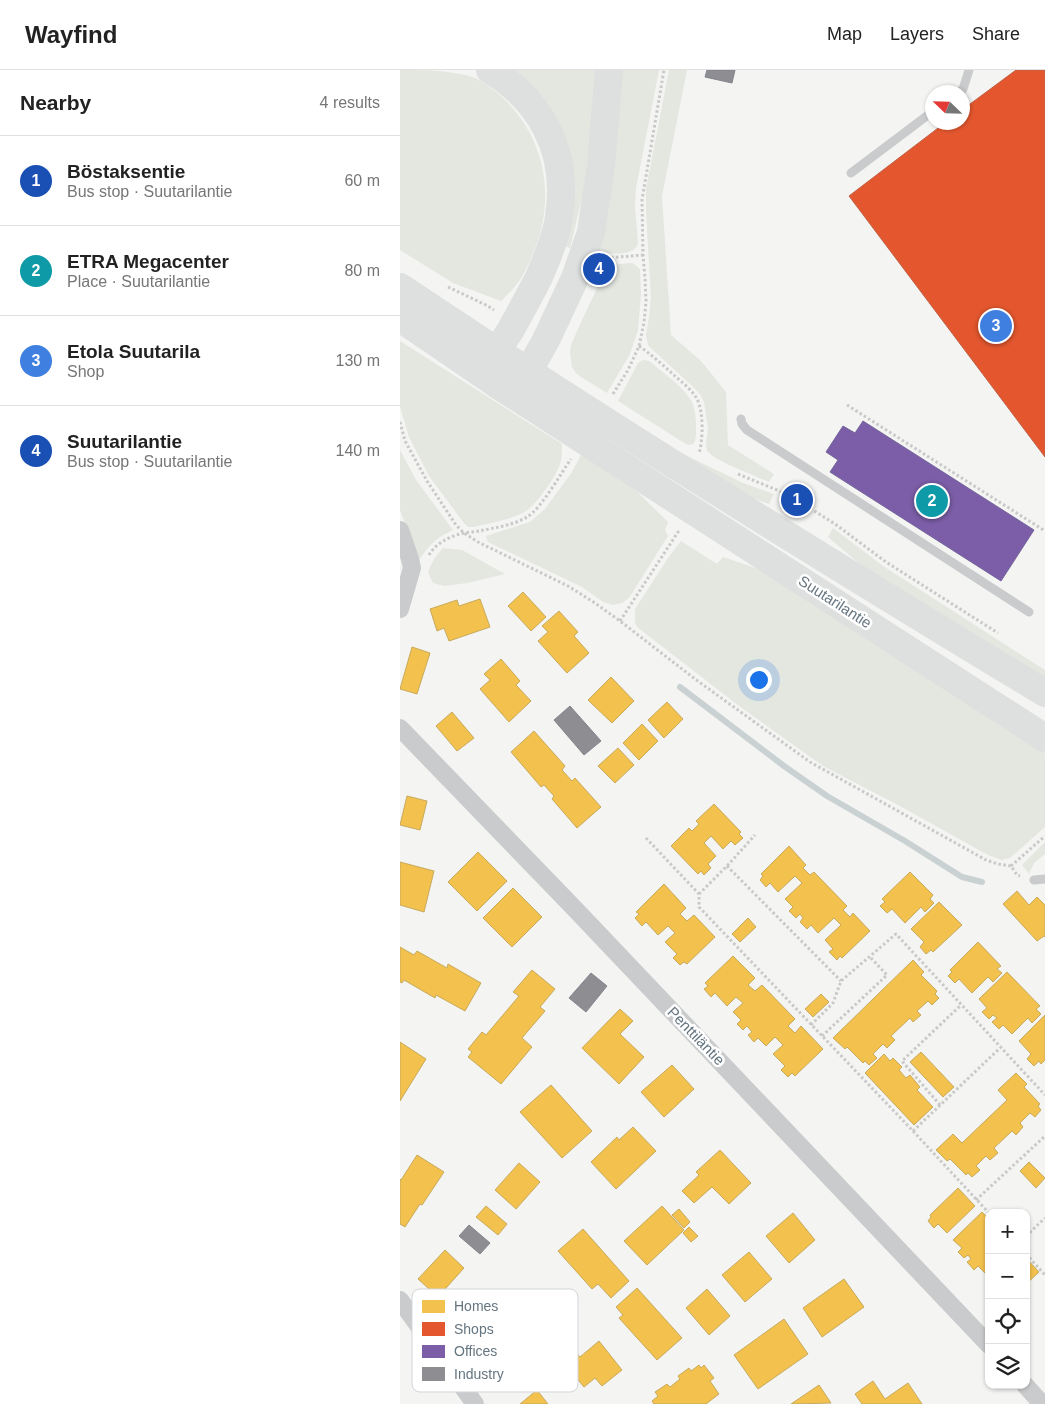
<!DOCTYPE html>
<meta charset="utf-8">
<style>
:root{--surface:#fff;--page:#f6f6f6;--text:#222;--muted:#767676;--line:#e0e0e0;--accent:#575b5e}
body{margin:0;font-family:Helvetica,sans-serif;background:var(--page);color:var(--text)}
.controls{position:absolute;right:15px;bottom:15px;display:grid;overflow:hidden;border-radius:10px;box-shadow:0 1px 4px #0004}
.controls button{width:45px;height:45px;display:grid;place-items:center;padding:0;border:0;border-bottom:1px solid var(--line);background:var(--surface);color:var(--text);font:25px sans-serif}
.compass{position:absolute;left:525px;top:15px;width:45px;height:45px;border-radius:50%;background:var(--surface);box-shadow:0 1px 4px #0004;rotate:293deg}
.you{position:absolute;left:358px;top:609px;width:18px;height:18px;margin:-12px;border:4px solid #fff;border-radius:50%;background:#1a73e8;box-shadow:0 0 0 8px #1a73e833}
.badge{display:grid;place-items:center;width:32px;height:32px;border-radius:50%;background:var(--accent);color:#fff;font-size:16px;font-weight:700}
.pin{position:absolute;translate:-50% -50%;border:2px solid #fff;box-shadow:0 1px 5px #0006}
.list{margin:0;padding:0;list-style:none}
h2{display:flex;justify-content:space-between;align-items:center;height:65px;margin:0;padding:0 20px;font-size:21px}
h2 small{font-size:16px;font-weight:400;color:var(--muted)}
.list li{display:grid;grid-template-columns:32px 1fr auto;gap:15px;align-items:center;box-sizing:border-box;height:90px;padding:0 20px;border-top:1px solid var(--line)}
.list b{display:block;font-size:19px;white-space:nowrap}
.list p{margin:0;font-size:16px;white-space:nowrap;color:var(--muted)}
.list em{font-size:16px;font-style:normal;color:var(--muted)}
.icon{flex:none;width:28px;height:28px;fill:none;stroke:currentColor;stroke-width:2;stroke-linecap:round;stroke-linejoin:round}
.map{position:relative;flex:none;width:645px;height:1334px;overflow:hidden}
header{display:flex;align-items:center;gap:30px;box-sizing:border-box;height:70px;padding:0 25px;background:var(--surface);border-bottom:1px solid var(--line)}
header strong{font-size:24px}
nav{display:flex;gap:28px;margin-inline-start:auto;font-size:18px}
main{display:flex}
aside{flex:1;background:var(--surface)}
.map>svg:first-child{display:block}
</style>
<header>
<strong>Wayfind</strong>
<nav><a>Map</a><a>Layers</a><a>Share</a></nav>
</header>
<main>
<aside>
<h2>Nearby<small>4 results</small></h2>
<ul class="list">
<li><span class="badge" style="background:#1a4fb4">1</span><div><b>Böstaksentie</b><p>Bus stop · Suutarilantie</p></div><em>60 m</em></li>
<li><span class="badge" style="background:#0f9aa8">2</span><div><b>ETRA Megacenter</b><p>Place · Suutarilantie</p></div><em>80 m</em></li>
<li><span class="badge" style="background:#3f7fe0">3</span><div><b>Etola Suutarila</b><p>Shop</p></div><em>130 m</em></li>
<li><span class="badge" style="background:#1a4fb4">4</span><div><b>Suutarilantie</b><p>Bus stop · Suutarilantie</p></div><em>140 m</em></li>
</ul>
</aside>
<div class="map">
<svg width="645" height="1334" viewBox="0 0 645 1334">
<rect width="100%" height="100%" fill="#f4f4f2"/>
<!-- green -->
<g fill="#e4e6e0">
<path d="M 0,0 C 25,0 52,0 75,8 C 138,42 161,116 134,181 C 124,205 120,213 101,231 L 53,213 L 0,180 Z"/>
<path d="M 109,0 L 196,0 L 190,70 L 183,124 L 170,178 L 162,175 L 174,127 Z"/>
<path d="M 222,0 L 259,0 L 236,118 L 235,136 L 238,173 C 235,187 209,184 198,181 Z"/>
<path d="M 269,0 L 287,0 L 262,126 L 271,265 L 301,291 L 326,322 L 328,375 L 374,404 L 369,412 L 329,395 L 314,387 L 307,381 L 306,373 L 308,358 L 304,332 L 300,324 L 291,315 L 254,281 L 248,275 L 246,265 L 249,247 L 251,228 L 246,142 L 246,119 Z"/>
<path d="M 232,193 L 238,197 L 240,200 L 241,225 L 238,260 L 230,284 L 207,323 L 181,307 L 176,303 L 172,297 L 170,283 L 171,275 L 183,248 L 208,195 Z"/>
<path d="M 0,271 L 162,374 C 162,382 162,390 159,397 C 154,409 136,435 126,441 C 110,450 90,453 73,457 L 68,457 L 64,453 L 29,406 L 9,367 L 0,337 Z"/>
<path d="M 243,290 L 249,291 C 262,302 284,317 292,332 C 295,339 296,348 296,355 C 296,362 297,369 293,374 L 288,375 L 278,369 L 218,331 L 238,293 Z"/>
<path d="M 269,377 L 343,413 L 374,424 L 369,434 L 334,421 Z"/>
<path d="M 0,380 L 16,410 L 53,460 C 36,468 30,474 19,490 L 0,440 Z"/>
<path d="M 182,383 L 221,406 L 268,452 L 265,460 L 268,466 L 229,528 L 222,533 L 213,535 L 203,532 L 182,517 L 88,472 L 86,466 L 130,452 L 145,439 L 172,402 Z"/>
<path d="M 433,458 L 483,496 L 645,600 L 645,608 L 473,505 L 428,467 Z"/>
<path d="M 281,471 L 317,494 L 323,487 L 367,502 L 589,648 L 645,683 L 645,757 L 610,788 L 602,790 L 588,785 L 498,735 L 423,696 L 339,636 L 237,557 L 235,552 L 235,539 L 268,488 Z"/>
<path d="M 43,478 L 62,480 L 105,504 L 67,513 L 44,516 L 33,513 L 28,502 L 34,489 Z"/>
<path d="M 645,772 L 645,784 L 634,793 L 629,804 L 622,795 Z"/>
</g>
<!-- homes -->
<g fill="#f2c14e" stroke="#c8aa5d">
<path d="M 123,522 L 146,547 L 131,561 L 108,536 Z"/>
<path d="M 80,529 L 90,557 L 49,571 L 44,558 L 37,561 L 30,539 L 57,530 L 59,536 Z"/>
<path d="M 159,541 L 178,562 L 174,566 L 189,583 L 167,603 L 138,571 L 148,562 L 142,556 Z"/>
<path d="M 12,577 L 30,583 L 17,624 L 0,619 Z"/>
<path d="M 101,589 L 120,611 L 116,615 L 131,631 L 109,652 L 80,619 L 90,610 L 84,604 Z"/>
<path d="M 211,607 L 234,631 L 212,653 L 188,630 Z"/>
<path d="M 267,632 L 283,649 L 264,668 L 248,650 Z"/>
<path d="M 52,642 L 74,668 L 57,681 L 36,656 Z"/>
<path d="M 242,654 L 258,671 L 239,690 L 223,673 Z"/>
<path d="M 134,661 L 165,696 L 162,700 L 172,711 L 175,708 L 201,737 L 177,758 L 152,729 L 154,726 L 144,715 L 141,717 L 111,682 Z"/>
<path d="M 218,678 L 234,695 L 215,713 L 198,696 Z"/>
<path d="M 7,726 L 27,731 L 20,760 L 0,755 Z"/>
<path d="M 314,734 L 341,762 L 339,764 L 343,768 L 335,775 L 331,771 L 323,779 L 311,766 L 304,773 L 316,786 L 308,794 L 311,798 L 304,805 L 301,801 L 298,804 L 271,776 L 289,758 L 292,761 L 299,754 L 296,751 Z"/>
<path d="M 389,776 L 406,795 L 403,798 L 410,805 L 414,802 L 447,836 L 443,840 L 450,847 L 453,843 L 470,861 L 442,888 L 440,886 L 437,890 L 429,882 L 433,879 L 425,870 L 441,855 L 434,848 L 418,863 L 411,855 L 407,859 L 400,852 L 403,848 L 400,844 L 396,848 L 389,841 L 393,837 L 385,829 L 402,813 L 395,806 L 378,822 L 370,813 L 366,817 L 360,810 L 363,806 L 361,804 Z"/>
<path d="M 78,782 L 107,811 L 77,841 L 48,812 Z"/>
<path d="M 0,792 L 34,801 L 24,842 L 0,835 Z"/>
<path d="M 510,802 L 533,825 L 530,829 L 534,833 L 525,842 L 521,837 L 505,853 L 492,839 L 487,843 L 480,836 L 485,832 L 482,829 Z"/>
<path d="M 264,814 L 286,838 L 280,844 L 287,851 L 294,845 L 315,867 L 287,894 L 284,892 L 280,895 L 273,888 L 277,884 L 265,872 L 275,863 L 268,856 L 258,865 L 246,852 L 242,856 L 235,848 L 239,844 L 236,842 Z"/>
<path d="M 113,818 L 142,847 L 112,877 L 83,848 Z"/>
<path d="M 617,821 L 629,835 L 637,827 L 645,835 L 645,867 L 644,866 L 637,871 L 603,834 Z"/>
<path d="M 539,832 L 562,855 L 533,882 L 531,880 L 526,884 L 520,877 L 524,872 L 511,859 Z"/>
<path d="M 348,848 L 356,857 L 340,872 L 332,864 Z"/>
<path d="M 578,872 L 601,896 L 597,899 L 602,903 L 593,912 L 588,907 L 572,923 L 559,909 L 555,913 L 548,906 L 552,902 L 550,900 Z"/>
<path d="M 0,877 L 14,885 L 17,881 L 47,898 L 48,894 L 81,913 L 65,941 L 36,925 L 35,928 L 4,910 L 2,913 L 0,912 Z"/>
<path d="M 333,886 L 355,908 L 348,915 L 355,921 L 362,915 L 395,949 L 388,956 L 395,963 L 401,956 L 423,979 L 395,1006 L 392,1003 L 388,1007 L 381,1000 L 385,996 L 373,984 L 383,975 L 375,967 L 366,976 L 358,968 L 354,972 L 348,965 L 352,962 L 347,956 L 343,960 L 337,954 L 341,950 L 333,942 L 343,933 L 336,927 L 327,936 L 315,923 L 311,927 L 304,919 L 308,916 L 305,913 Z"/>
<path d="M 513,890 L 524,902 L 521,905 L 537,921 L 535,924 L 539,928 L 532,935 L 528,931 L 517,941 L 521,945 L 513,952 L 510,948 L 491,966 L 495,970 L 487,978 L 483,974 L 473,984 L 477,988 L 469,995 L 465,991 L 463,993 L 447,977 L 445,979 L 433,968 Z"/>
<path d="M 132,900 L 155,919 L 140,937 L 145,941 L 122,968 L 132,977 L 101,1014 L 68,987 L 72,982 L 68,979 L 82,962 L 86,965 L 119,926 L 113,922 Z"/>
<path d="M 607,902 L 640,936 L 636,939 L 641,944 L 632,953 L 628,948 L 612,964 L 603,955 L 599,959 L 592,952 L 597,948 L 593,945 L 589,949 L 582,942 L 587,938 L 579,929 Z"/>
<path d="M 421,924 L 429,932 L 413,947 L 405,939 Z"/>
<path d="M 220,939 L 233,951 L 220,964 L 244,987 L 219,1014 L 182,978 Z"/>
<path d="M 645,945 L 645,990 L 641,994 L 639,991 L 634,996 L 627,989 L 631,984 L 619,971 Z"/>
<path d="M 0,972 L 26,989 L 0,1031 Z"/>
<path d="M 521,982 L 554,1017 L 543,1027 L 510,992 Z"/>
<path d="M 484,984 L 490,991 L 493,988 L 502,997 L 499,1000 L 506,1008 L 510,1005 L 520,1017 L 517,1020 L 533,1037 L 514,1055 L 465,1003 Z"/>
<path d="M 272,995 L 294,1019 L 264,1047 L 241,1022 Z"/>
<path d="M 616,1003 L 627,1014 L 624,1017 L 640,1034 L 638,1036 L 641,1040 L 635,1047 L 630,1043 L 620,1053 L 623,1057 L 616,1065 L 612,1061 L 594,1078 L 598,1083 L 590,1090 L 586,1086 L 576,1096 L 580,1100 L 572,1107 L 568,1103 L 566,1105 L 550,1089 L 547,1091 L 536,1080 L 553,1064 L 562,1073 L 607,1030 L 598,1020 Z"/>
<path d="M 151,1015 L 192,1061 L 162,1088 L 120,1042 Z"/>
<path d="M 233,1057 L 256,1081 L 216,1119 L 191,1092 L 217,1067 L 219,1070 Z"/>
<path d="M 320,1080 L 351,1113 L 329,1134 L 312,1117 L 294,1133 L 282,1121 L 299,1105 L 296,1102 Z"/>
<path d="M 17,1085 L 44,1102 L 22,1135 L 20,1134 L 5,1157 L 0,1154 L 0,1109 L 1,1110 Z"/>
<path d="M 629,1092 L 645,1108 L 636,1118 L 620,1101 Z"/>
<path d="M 119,1093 L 140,1112 L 116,1139 L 95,1120 Z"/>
<path d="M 558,1118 L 575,1136 L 547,1163 L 538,1154 L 534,1158 L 528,1151 L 531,1147 L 530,1145 Z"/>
<path d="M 86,1136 L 107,1154 L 98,1165 L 76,1147 Z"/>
<path d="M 262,1136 L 284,1160 L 247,1195 L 224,1171 Z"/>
<path d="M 279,1139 L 290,1152 L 284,1158 L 272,1145 Z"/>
<path d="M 582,1142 L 589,1149 L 589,1203 L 587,1205 L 578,1196 L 574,1200 L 567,1192 L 571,1189 L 568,1185 L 564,1188 L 558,1182 L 562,1178 L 553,1170 Z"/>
<path d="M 393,1143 L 415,1170 L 389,1193 L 366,1166 Z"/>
<path d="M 289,1157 L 298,1166 L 291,1172 L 283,1163 Z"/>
<path d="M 183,1159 L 229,1211 L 211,1228 L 198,1214 L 192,1219 L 158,1181 Z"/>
<path d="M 45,1180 L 64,1198 L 38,1227 L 18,1209 Z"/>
<path d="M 349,1182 L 372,1209 L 345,1232 L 322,1205 Z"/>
<path d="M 626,1188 L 639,1202 L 626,1214 Z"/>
<path d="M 444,1209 L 464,1237 L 422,1267 L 403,1238 Z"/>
<path d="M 237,1218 L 282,1268 L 257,1290 L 219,1248 L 223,1245 L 216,1237 Z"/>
<path d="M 307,1219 L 330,1246 L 309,1265 L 286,1238 Z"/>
<path d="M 384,1249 L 408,1284 L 358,1319 L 334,1285 Z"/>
<path d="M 199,1271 L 222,1300 L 202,1316 L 195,1308 L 184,1317 L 175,1306 L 164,1314 L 152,1300 L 175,1281 L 180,1287 Z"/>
<path d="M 299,1295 L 301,1298 L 304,1295 L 314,1308 L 310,1311 L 319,1324 L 306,1334 L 254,1334 L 252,1331 L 258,1326 L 255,1322 L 267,1314 L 270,1317 L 280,1309 L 278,1306 L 289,1298 L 291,1301 Z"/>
<path d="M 473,1311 L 485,1329 L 508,1313 L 522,1334 L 462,1334 L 455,1324 Z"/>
<path d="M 419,1315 L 431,1333 L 391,1334 Z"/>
<path d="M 137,1320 L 148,1334 L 120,1334 Z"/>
</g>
<!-- shops -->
<path fill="#e4572e" stroke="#be6047" d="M 616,0 L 645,0 L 645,387 L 449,126 L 546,52 L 562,52 L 562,40 Z"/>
<!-- offices -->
<path fill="#7b5ea7" stroke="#74659b" d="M 463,351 L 634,460 L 601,511 L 430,402 L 438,390 L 426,382 L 443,356 L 455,363 Z"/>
<!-- industry -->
<g fill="#8d8d92" stroke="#81868d">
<path d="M 307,0 L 335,0 L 332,13 L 305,7 Z"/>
<path d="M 170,636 L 201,671 L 184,685 L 154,650 Z"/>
<path d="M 191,903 L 207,916 L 186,942 L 169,928 Z"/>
<path d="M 69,1155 L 90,1173 L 80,1184 L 59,1166 Z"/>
</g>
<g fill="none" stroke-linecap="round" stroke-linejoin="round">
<!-- stream -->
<path stroke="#c9d1d3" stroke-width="6" d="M 280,617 L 384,696 L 427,726 L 505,771 L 562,807 L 582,812"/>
<!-- path -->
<g stroke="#c8c9c8" stroke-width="3" stroke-dasharray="2.5 2.5" stroke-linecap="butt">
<path d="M 206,188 L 243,185"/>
<path d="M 48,217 L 86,235 L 94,240"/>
<path d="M 239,276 C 252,285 264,296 275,306 C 283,313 292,320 297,329 C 304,343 303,369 299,384"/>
<path d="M 213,324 L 228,300 L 239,276 L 244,253 L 246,231 L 245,208 L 243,185 L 242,130 L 264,0"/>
<path d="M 447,335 L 645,461"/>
<path d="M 0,352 L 5,371 L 27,411 L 56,455 L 64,463 L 78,472 L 168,516 L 195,533 L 220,551 L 295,609 L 410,692 L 586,790 L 598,794 L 611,796 L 617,805 L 620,806"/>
<path d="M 338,404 L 377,420 L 397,430 L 435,454 L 486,492 L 598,563"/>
<path d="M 29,485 C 36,473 50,466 64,463 C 69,462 74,462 79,461 C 94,458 114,455 127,447 C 141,439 161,403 171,389"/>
<path d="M 220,551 L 278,462 L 281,464"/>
<path d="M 246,768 L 299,824 L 299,837 L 513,1061 L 589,1143"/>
<path d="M 327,796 L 441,911"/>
<path d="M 611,796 L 645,766"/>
<path d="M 299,824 L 327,796 L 355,765"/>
<path d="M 411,955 L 433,933 L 441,911 L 496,864 L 645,1025"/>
<path d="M 422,966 L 487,905 L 470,887"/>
<path d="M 540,1035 L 502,991 L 561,935"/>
<path d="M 513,1061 L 600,978"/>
<path d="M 576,1130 L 645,1066"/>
<path d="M 626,1166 L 645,1148"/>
<path d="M 626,1184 L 645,1205"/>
</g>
<!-- service -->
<g stroke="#cacbcc" stroke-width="9">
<path d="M 559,22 L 563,19 L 569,0"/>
<path d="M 451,103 L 532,42"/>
<path d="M 341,349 L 342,354 L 347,360 L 629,542"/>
<path d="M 634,810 L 645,809"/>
</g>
<!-- minor -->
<g stroke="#cacbcc" stroke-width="18">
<path d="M 0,460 L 10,489 L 12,498 L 0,539"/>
<path d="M 0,658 L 175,839 L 589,1275"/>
<path d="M 0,1230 L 75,1334"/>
<path d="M 625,1315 L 642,1334"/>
</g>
<!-- primary -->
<g stroke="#dedfdf" stroke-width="28">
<path d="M 0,217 C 211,358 427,491 645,623"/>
<path d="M 0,248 L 98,315 L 645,668"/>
</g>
<!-- trunk -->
<path stroke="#dedfdf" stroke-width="28" d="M 90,0 C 140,30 167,80 160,138 C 159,144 159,151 157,157 C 153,174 146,191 139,207 C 130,225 120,243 110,261 C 106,267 101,274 99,281 C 96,289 98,306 98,315 L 128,302 L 146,270 L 175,208 L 191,162 L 201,95 L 209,0"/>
</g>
<g text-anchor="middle" stroke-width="5" stroke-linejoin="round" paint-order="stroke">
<!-- street labels -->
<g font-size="15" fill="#657580" stroke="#fff">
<text transform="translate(435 532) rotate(33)" y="5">Suutarilantie</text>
<text transform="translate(296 966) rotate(46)" y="5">Penttiläntie</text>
</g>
</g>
<!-- legend -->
<rect x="12" y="1219" width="166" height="103" rx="8" fill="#fff" stroke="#d1d6d9" stroke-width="1"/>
<rect x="22" y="1230" width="23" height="13" fill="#f2c14e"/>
<rect x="22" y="1252" width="23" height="14" fill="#e4572e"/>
<rect x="22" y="1275" width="23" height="13" fill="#7b5ea7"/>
<rect x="22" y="1297" width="23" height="14" fill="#8d8d92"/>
<g font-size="14" fill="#657580">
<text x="54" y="1241">Homes</text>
<text x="54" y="1264">Shops</text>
<text x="54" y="1286">Offices</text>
<text x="54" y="1309">Industry</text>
</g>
</svg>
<div class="controls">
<button>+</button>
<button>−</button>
<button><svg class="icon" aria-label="locate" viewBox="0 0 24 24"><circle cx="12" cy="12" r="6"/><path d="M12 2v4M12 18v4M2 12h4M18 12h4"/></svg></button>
<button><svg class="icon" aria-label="layers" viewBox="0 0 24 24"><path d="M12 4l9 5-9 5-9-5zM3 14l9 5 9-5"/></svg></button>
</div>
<svg class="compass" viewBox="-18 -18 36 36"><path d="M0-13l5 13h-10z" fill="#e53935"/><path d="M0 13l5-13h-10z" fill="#767676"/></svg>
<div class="you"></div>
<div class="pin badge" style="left:397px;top:430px;background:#1a4fb4">1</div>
<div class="pin badge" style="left:532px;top:431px;background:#0f9aa8">2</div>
<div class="pin badge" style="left:596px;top:256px;background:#3f7fe0">3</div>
<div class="pin badge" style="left:199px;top:199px;background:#1a4fb4">4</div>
</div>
</main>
